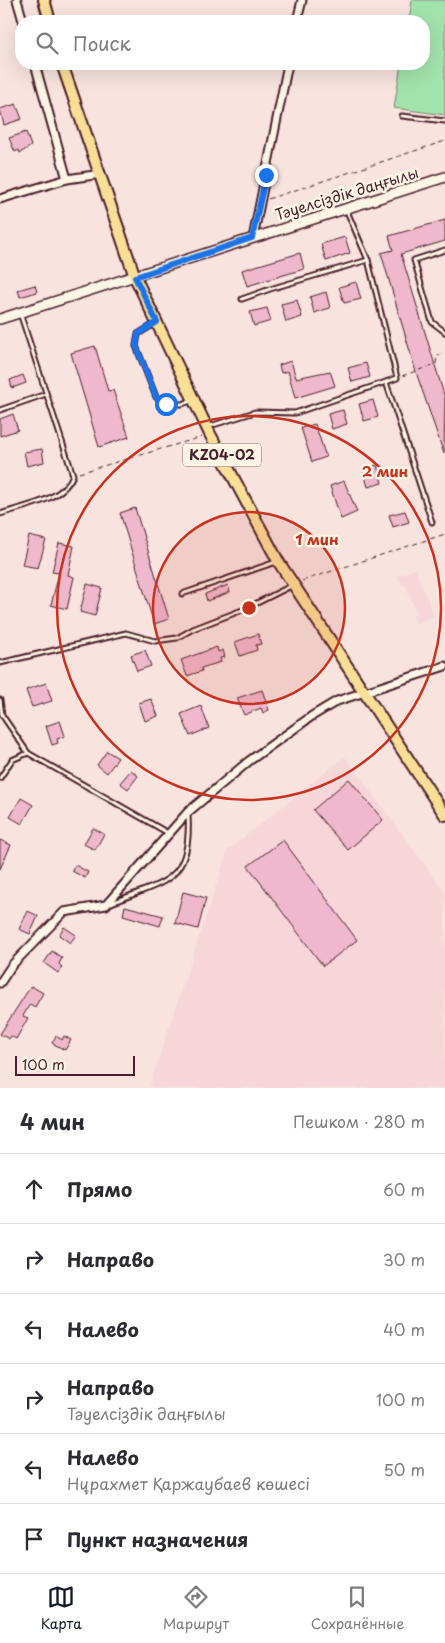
<!DOCTYPE html>
<html lang="ru">
<meta charset="utf-8">
<style>
:root{--surface:#fff;--page:#f7f7f7;--text:#2b2b33;--muted:#7c7c81;--line:#e1e1e2;--accent:#111827}
body{margin:0;font-family:"Playpen Sans",sans-serif;background:var(--page);color:var(--text)}
.scale{position:absolute;left:15px;bottom:12px;width:120px;box-sizing:border-box;padding-left:5px;border:2px solid #4a1f2b;border-top:0;font-size:14px;line-height:18px;white-space:nowrap;color:#4a1f2b;-webkit-text-stroke:4px #fcf5e5;paint-order:stroke}
.stop{position:absolute;width:15px;height:15px;margin:-11px;border:4px solid #1a73e8;border-radius:50%;background:#fff}
.stop.end{background:#1a73e8;border-color:#fff;box-shadow:0 1px 5px #0008}
.list{margin:0;padding:0;list-style:none}
h2{display:flex;justify-content:space-between;align-items:center;height:65px;margin:0;padding:0 20px;font-size:21px}
h2 small{font-size:16px;font-weight:400;color:var(--muted)}
.list li{display:grid;grid-template-columns:32px 1fr auto;gap:15px;align-items:center;box-sizing:border-box;height:70px;padding:0 20px;border-top:1px solid var(--line)}
.list b{display:block;font-size:19px;white-space:nowrap}
.list p{margin:0;font-size:16px;white-space:nowrap;color:var(--muted)}
.list em{font-size:16px;font-style:normal;color:var(--muted)}
.icon{flex:none;width:28px;height:28px;fill:none;stroke:currentColor;stroke-width:2;stroke-linecap:round;stroke-linejoin:round}
.map{position:relative;flex:none;width:445px;height:1088px;overflow:hidden}
.search{position:absolute;background:var(--surface);box-shadow:0 5px 20px #0002;left:15px;right:15px;top:15px;height:55px;display:flex;align-items:center;gap:12px;box-sizing:border-box;padding:0 18px;border-radius:20px;color:var(--muted);font-size:19px}
.sheet{height:485px;background:var(--surface)}
nav{display:flex;justify-content:space-around;align-items:center;box-sizing:border-box;height:70px;border-top:1px solid var(--line);background:var(--surface);font-size:14px;color:var(--muted)}
nav a{display:grid;justify-items:center;gap:2px}
nav .on{color:var(--accent)}
.map>svg:first-child{display:block}
</style>
<div class="map">
<svg width="445" height="1088" viewBox="0 0 445 1088">
<rect width="100%" height="100%" fill="#f8e3de"/>
<filter id="ink" filterUnits="userSpaceOnUse"><feTurbulence type="fractalNoise" baseFrequency=".02" numOctaves="2"/><feDisplacementMap in="SourceGraphic" scale="10" xChannelSelector="R" yChannelSelector="G"/><feConvolveMatrix kernelMatrix="1 2 1 2 8 2 1 2 1" color-interpolation-filters="sRGB"/></filter>
<g filter="url(#ink)">
<!-- built -->
<g fill="#f6d6d9">
<path d="M 415,569 L 434,616 L 416,623 L 413,615 L 417,613 L 405,584 L 402,585 L 398,576 Z"/>
<path d="M 345,757 L 445,892 L 445,1088 L 153,1088 L 150,1085 L 228,850 Z"/>
</g>
<!-- green -->
<path fill="#a2e3ac" stroke="#76816c" d="M 412,0 L 445,0 L 445,115 L 394,108 L 401,64 L 424,64 L 424,21 L 409,21 Z"/>
<!-- building -->
<g fill="#f0b8cd" stroke="#4a1f2b">
<path d="M 16,104 L 22,119 L 4,125 L 0,109 Z"/>
<path d="M 26,132 L 31,146 L 20,153 L 19,150 L 15,152 L 9,138 Z"/>
<path d="M 445,220 L 445,241 L 401,254 L 445,398 L 444,454 L 416,372 L 381,253 L 393,250 L 389,236 Z"/>
<path d="M 345,237 L 350,253 L 326,261 L 321,244 Z"/>
<path d="M 300,253 L 304,269 L 247,286 L 242,270 Z"/>
<path d="M 356,282 L 361,299 L 344,303 L 339,287 Z"/>
<path d="M 35,285 L 37,292 L 20,297 L 18,290 Z"/>
<path d="M 326,292 L 330,308 L 314,313 L 310,297 Z"/>
<path d="M 297,300 L 302,317 L 286,322 L 281,304 Z"/>
<path d="M 267,308 L 271,321 L 254,326 L 250,312 Z"/>
<path d="M 95,346 L 108,391 L 113,390 L 129,437 L 99,447 L 71,353 Z"/>
<path d="M 291,361 L 296,378 L 330,371 L 335,386 L 295,398 L 288,371 L 281,373 L 279,365 Z"/>
<path d="M 366,363 L 370,377 L 352,382 L 348,368 Z"/>
<path d="M 23,375 L 26,383 L 12,388 L 10,380 Z"/>
<path d="M 373,400 L 378,417 L 364,421 L 359,404 Z"/>
<path d="M 343,410 L 347,424 L 332,429 L 328,414 Z"/>
<path d="M 13,414 L 18,430 L 0,436 L 0,419 Z"/>
<path d="M 315,424 L 326,457 L 312,462 L 301,428 Z"/>
<path d="M 42,449 L 44,462 L 27,466 L 24,452 Z"/>
<path d="M 377,465 L 382,483 L 368,487 L 363,469 Z"/>
<path d="M 344,481 L 357,512 L 341,519 L 330,486 Z"/>
<path d="M 135,508 L 169,619 L 154,624 L 120,513 Z"/>
<path d="M 405,511 L 409,522 L 393,527 L 389,515 Z"/>
<path d="M 29,536 L 46,540 L 38,568 L 22,565 Z"/>
<path d="M 59,543 L 74,546 L 68,575 L 74,577 L 67,609 L 51,605 L 59,573 L 52,572 Z"/>
<path d="M 87,584 L 102,588 L 95,616 L 80,612 Z"/>
<path d="M 228,585 L 230,592 L 207,601 L 205,594 Z"/>
<path d="M 258,634 L 261,644 L 256,645 L 257,650 L 240,656 L 235,642 Z"/>
<path d="M 217,647 L 218,652 L 223,650 L 225,657 L 220,658 L 221,662 L 201,668 L 202,671 L 187,676 L 181,660 Z"/>
<path d="M 145,650 L 151,666 L 137,671 L 131,655 Z"/>
<path d="M 46,683 L 52,701 L 32,707 L 26,690 Z"/>
<path d="M 262,690 L 269,710 L 263,713 L 261,708 L 244,715 L 237,698 Z"/>
<path d="M 151,699 L 158,716 L 145,721 L 139,703 Z"/>
<path d="M 201,706 L 209,728 L 190,736 L 181,714 Z"/>
<path d="M 60,721 L 65,736 L 57,739 L 58,743 L 52,745 L 46,726 Z"/>
<path d="M 107,751 L 118,758 L 107,773 L 97,765 Z"/>
<path d="M 131,770 L 138,776 L 128,789 L 120,783 Z"/>
<path d="M 349,779 L 383,820 L 348,850 L 313,810 Z"/>
<path d="M 21,798 L 33,805 L 22,824 L 10,817 Z"/>
<path d="M 93,828 L 104,834 L 95,850 L 84,844 Z"/>
<path d="M 0,840 L 11,845 L 0,869 Z"/>
<path d="M 283,840 L 357,940 L 323,966 L 248,866 Z"/>
<path d="M 75,865 L 88,872 L 85,878 L 72,871 Z"/>
<path d="M 183,892 L 206,898 L 198,929 L 175,923 Z"/>
<path d="M 125,906 L 163,916 L 160,926 L 123,915 Z"/>
<path d="M 28,911 L 38,916 L 30,934 L 19,929 Z"/>
<path d="M 64,927 L 76,935 L 70,943 L 59,935 Z"/>
<path d="M 52,951 L 62,958 L 59,964 L 62,967 L 58,973 L 44,963 Z"/>
<path d="M 31,986 L 43,993 L 35,1007 L 30,1004 L 23,1016 L 28,1018 L 16,1039 L 11,1036 L 9,1039 L 0,1034 Z"/>
<path d="M 56,1036 L 62,1040 L 64,1036 L 71,1040 L 65,1050 L 52,1043 Z"/>
</g>
<g fill="none" stroke-linecap="round" stroke-linejoin="round">
<defs>
<g id="service">
<path d="M 402,116 L 445,121"/>
<path d="M 346,209 L 368,260"/>
<path d="M 445,250 L 414,260 L 432,322 L 445,332"/>
<path d="M 242,299 L 270,289 L 368,260 L 397,378 L 386,382"/>
<path d="M 156,323 L 138,334 L 136,346 L 156,397 L 166,404 L 182,404 L 191,401"/>
<path d="M 0,410 L 46,394"/>
<path d="M 210,426 L 255,412 L 295,413 L 386,382 L 432,522"/>
<path d="M 0,514 C 24,506 63,501 73,475 L 20,313"/>
<path d="M 182,594 L 276,562"/>
<path d="M 0,663 L 126,633 L 155,641 L 177,638 L 193,629 L 245,609 L 293,585"/>
<path d="M 0,700 L 2,715 L 28,753 L 168,833"/>
<path d="M 0,778 L 12,760 L 28,753"/>
<path d="M 109,904 C 164,881 192,884 188,814"/>
</g>
<g id="minor">
<path d="M 17,0 L 23,21"/>
<path d="M 297,21 L 302,0"/>
<path d="M 67,179 L 101,174"/>
<path d="M 0,199 L 67,179 L 35,64"/>
<path d="M 253,238 L 288,64"/>
<path d="M 0,983 L 12,965 L 64,912 L 106,905 L 188,812 L 249,761 L 312,716 L 337,701 L 445,666"/>
</g>
<path id="tertiary" d="M 0,319 L 445,177"/>
<g id="primary">
<path d="M 44,0 L 50,21"/>
<path d="M 62,64 L 135,277 L 210,434 L 278,561 L 445,815"/>
</g>
</defs>
<!-- service casing -->
<use href="#service" stroke="#4a1f2b" stroke-width="7"/>
<!-- minor casing -->
<use href="#minor" stroke="#4a1f2b" stroke-width="11"/>
<!-- tertiary casing -->
<use href="#tertiary" stroke="#4a1f2b" stroke-width="12"/>
<!-- primary casing -->
<use href="#primary" stroke="#4a1f2b" stroke-width="14"/>
<!-- path -->
<g stroke="#4a1f2b" stroke-width="1" stroke-dasharray="5 4" stroke-linecap="butt">
<path d="M 268,199 L 445,141"/>
<path d="M 402,376 L 436,364 L 437,356 L 445,353"/>
<path d="M 79,473 L 202,437"/>
<path d="M 302,581 L 445,534"/>
</g>
<!-- service -->
<use href="#service" stroke="#fcf5e5" stroke-width="3"/>
<!-- minor -->
<use href="#minor" stroke="#fcf5e5" stroke-width="7"/>
<!-- tertiary -->
<use href="#tertiary" stroke="#fcf5e5" stroke-width="9"/>
<!-- primary -->
<use href="#primary" stroke="#f9df96" stroke-width="10"/>
</g>
</g>
<g fill="none" stroke-linecap="round" stroke-linejoin="round" filter="url(#ink)">
<!-- route -->
<path stroke="#1a73e8" stroke-width="6" d="M 166,404 L 156,397 L 136,346 L 138,334 L 157,322 L 135,277 L 252,238 L 266,175"/>
</g>
<!-- distance rings -->
<circle cx="249" cy="608" r="96" fill="#c8321e" fill-opacity=".12"/>
<g fill="none" stroke="#c8321e" stroke-width="2.5">
<circle cx="249" cy="608" r="96"/>
<circle cx="249" cy="608" r="192"/>
</g>
<g text-anchor="middle" stroke-width="5" stroke-linejoin="round" paint-order="stroke">
<!-- shield labels -->
<rect fill="#fcf5e5" stroke="#7f5f63" stroke-width="1" x="183" y="443.5" width="78" height="23" rx="4"/>
<g font-size="14" font-weight="bold" fill="#4a1f2b">
<text x="222" y="460">KZ04-02</text>
</g>
<!-- street labels -->
<g font-size="15" fill="#4a1f2b" stroke="#fcf5e5">
<text transform="translate(347 194) rotate(-17)" y="5">Тәуелсіздік даңғылы</text>
</g>
</g>
<circle cx="249" cy="608" r="8" fill="#c8321e" stroke="#fcf5e5" stroke-width="2.5"/>
<g font-size="15" text-anchor="middle" font-weight="bold" fill="#c8321e" stroke="#fcf5e5" stroke-width="5" stroke-linejoin="round" paint-order="stroke">
<text x="385" y="477">2 мин</text>
<text x="317" y="545">1 мин</text>
</g>
</svg>
<div class="scale">100 m</div>
<div class="stop" style="left:166px;top:404px"></div>
<div class="stop end" style="left:266px;top:175px"></div>
<div class="search"><svg class="icon" aria-label="search" viewBox="0 0 24 24"><circle cx="10" cy="10" r="6"/><path d="M15 15l6 6"/></svg>Поиск</div>
</div>
<section class="sheet">
<h2>4 мин<small>Пешком · 280 m</small></h2>
<ul class="list">
<li><svg class="icon" aria-label="ahead" viewBox="0 0 24 24"><path d="M12 20V5M6 11l6-6 6 6"/></svg><div><b>Прямо</b></div><em>60 m</em></li>
<li><svg class="icon" aria-label="right" viewBox="0 0 24 24"><path d="M7 20v-9h11M14 6l5 5-5 5"/></svg><div><b>Направо</b></div><em>30 m</em></li>
<li><svg class="icon" aria-label="left" viewBox="0 0 24 24"><path d="M17 20v-9H6M10 6l-5 5 5 5"/></svg><div><b>Налево</b></div><em>40 m</em></li>
<li><svg class="icon" aria-label="right" viewBox="0 0 24 24"><path d="M7 20v-9h11M14 6l5 5-5 5"/></svg><div><b>Направо</b><p>Тәуелсіздік даңғылы</p></div><em>100 m</em></li>
<li><svg class="icon" aria-label="left" viewBox="0 0 24 24"><path d="M17 20v-9H6M10 6l-5 5 5 5"/></svg><div><b>Налево</b><p>Нұрахмет Қаржаубаев көшесі</p></div><em>50 m</em></li>
<li><svg class="icon" aria-label="arrive" viewBox="0 0 24 24"><path d="M6 21V4h12l-3 4 3 4H6"/></svg><div><b>Пункт назначения</b></div></li>
</ul>
</section>
<nav>
<a class="on"><svg class="icon" aria-label="map" viewBox="0 0 24 24"><path d="M3 6l6-2 6 2 6-2v14l-6 2-6-2-6 2zM9 4v14M15 6v14"/></svg>Карта</a>
<a><svg class="icon" aria-label="directions" viewBox="0 0 24 24"><path d="M12 3l9 9-9 9-9-9zM9 14v-3h6M13 9l2 2-2 2"/></svg>Маршрут</a>
<a><svg class="icon" aria-label="saved" viewBox="0 0 24 24"><path d="M7 4h10v16l-5-4-5 4z"/></svg>Сохранённые</a>
</nav>
